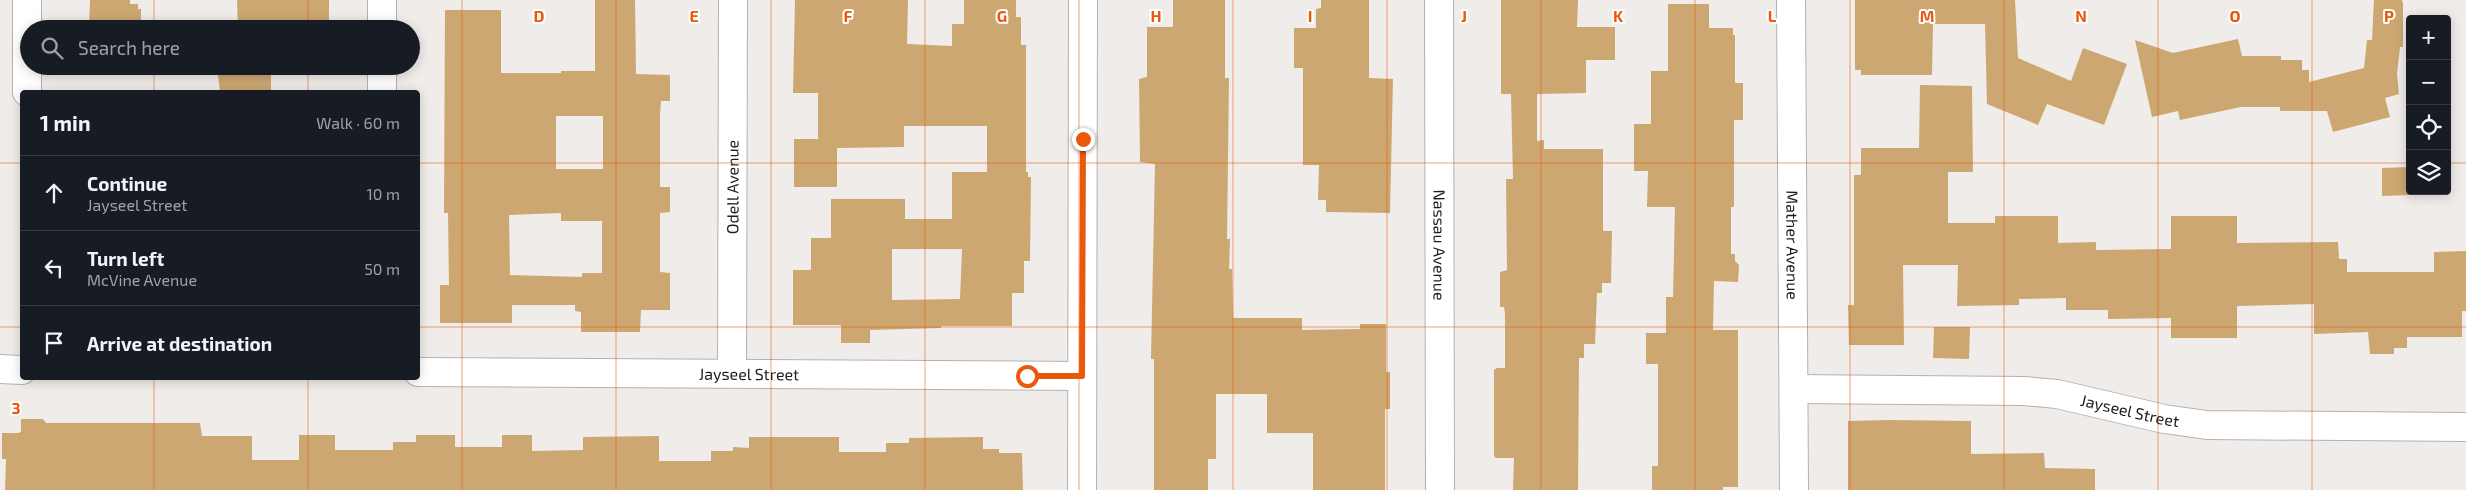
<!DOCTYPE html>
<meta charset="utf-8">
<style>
:root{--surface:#171b24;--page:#20242c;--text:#f1f3f6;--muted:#9ea1a6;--line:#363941}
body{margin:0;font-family:"Exo 2",sans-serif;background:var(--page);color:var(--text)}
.controls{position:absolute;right:15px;top:15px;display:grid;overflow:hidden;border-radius:5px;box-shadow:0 2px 12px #0003}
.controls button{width:45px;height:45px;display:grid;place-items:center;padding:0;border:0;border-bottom:1px solid var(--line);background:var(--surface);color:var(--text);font:25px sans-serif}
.stop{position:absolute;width:15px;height:15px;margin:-11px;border:4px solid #ea580c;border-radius:50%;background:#fff}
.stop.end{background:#ea580c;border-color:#fff;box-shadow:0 1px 5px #0008}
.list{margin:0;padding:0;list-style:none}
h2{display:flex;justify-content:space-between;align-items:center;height:65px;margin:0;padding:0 20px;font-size:21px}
h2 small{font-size:16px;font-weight:400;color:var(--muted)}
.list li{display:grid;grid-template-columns:32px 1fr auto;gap:15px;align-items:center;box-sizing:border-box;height:75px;padding:0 20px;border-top:1px solid var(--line)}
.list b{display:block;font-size:19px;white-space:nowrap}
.list p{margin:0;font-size:16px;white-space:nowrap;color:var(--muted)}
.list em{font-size:16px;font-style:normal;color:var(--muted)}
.icon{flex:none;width:28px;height:28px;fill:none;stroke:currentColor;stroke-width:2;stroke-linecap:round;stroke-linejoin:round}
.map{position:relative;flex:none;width:2466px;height:490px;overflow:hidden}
.search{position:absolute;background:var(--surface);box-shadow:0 2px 12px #0003;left:20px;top:20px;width:400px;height:55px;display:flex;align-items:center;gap:12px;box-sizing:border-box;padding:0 18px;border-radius:28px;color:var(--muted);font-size:19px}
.panel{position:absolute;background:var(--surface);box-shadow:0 2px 12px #0003;left:20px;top:90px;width:400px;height:290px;border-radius:5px}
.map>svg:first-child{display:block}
</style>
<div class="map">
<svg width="2466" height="490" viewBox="0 0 2466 490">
<rect width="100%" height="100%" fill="#f0ecea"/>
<!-- building -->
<g fill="#cca771" fill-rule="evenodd">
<path d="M 90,0 L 130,0 L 130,4 L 138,4 L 138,9 L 141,9 L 141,28 L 180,29 L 89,29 Z"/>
<path d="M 237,0 L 329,0 L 329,27 L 348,27 L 346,29 L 238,29 Z"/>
<path d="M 595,0 L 635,0 L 636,74 L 670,75 L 670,101 L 661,101 L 660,115 L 660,187 L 670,187 L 670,212 L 660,213 L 660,272 L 670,273 L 670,310 L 641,310 L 640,332 L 581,332 L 581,312 L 575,311 L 575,305 L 512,305 L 512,323 L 440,323 L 440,285 L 449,285 L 448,213 L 444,213 L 445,10 L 501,10 L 501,73 L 561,73 L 561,71 L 595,71 ZM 556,116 L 603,116 L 603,169 L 556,169 ZM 561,213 L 561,221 L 602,221 L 602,273 L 582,273 L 582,277 L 510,275 L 509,215 Z"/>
<path d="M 795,0 L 908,0 L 907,44 L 952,46 L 952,24 L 964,24 L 964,0 L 1016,0 L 1016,17 L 1021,17 L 1021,45 L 1026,45 L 1026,172 L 1028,172 L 1028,177 L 1031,177 L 1030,261 L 1024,261 L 1024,293 L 1012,293 L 1012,326 L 941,326 L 941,328 L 870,330 L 870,343 L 841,343 L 841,325 L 793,325 L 793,270 L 811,270 L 811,238 L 831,238 L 831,199 L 905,199 L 905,219 L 952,219 L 952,172 L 987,172 L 987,126 L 904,126 L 904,147 L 837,148 L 837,187 L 794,187 L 794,139 L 818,139 L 818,93 L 793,93 ZM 892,249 L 962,249 L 960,299 L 892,300 Z"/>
<path d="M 1173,0 L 1225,0 L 1225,78 L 1229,78 L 1227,239 L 1230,239 L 1229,269 L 1232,269 L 1233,318 L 1302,318 L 1302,330 L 1360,329 L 1360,324 L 1386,324 L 1386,372 L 1390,372 L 1390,409 L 1385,409 L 1385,490 L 1313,490 L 1313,433 L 1267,433 L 1267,394 L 1216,394 L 1216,459 L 1208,459 L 1208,490 L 1154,490 L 1154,359 L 1151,359 L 1155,164 L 1140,162 L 1139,79 L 1147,77 L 1147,27 L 1173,27 Z"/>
<path d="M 1321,0 L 1369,0 L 1369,78 L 1393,79 L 1390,213 L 1326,212 L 1326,200 L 1318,200 L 1319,165 L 1303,165 L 1303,68 L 1294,68 L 1294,28 L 1316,28 L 1316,9 L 1321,8 Z"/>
<path d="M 1501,0 L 1578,0 L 1577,27 L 1615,27 L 1615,60 L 1586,60 L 1586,93 L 1537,94 L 1537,141 L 1544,140 L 1544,149 L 1603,149 L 1603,231 L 1612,231 L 1611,283 L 1602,283 L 1602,293 L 1597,293 L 1595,344 L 1584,344 L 1584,358 L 1579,358 L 1578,490 L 1513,490 L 1514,458 L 1496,458 L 1494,456 L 1494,370 L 1497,368 L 1505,368 L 1505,313 L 1504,307 L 1500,307 L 1500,272 L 1507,270 L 1506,179 L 1513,179 L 1511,94 L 1501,94 Z"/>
<path d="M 1855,0 L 2015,0 L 2018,58 L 2071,81 L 2083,48 L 2127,64 L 2104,125 L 2047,104 L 2038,125 L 1987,104 L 1985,24 L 1933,24 L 1932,75 L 1861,75 L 1861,70 L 1855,70 Z"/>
<path d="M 2374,0 L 2402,0 L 2403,4 L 2403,47 L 2400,47 L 2397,74 L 2399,94 L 2385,98 L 2390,117 L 2333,132 L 2327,111 L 2280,111 L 2280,107 L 2241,107 L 2180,120 L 2178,111 L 2152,117 L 2135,40 L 2173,53 L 2238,39 L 2242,56 L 2281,56 L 2281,60 L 2302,60 L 2302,70 L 2309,70 L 2309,82 L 2364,68 L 2367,40 L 2372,40 Z"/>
<path d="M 1668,4 L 1709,4 L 1709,28 L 1733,28 L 1733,35 L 1735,35 L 1735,83 L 1743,83 L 1743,120 L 1734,120 L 1734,207 L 1731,207 L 1731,254 L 1735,254 L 1735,261 L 1739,265 L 1738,282 L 1714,281 L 1713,330 L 1738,330 L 1738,487 L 1723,487 L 1723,490 L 1652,490 L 1652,466 L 1658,466 L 1658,364 L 1646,364 L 1646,333 L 1666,333 L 1666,297 L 1673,297 L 1675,207 L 1647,207 L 1648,171 L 1634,171 L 1634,124 L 1651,124 L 1651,71 L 1668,71 Z"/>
<rect x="89" y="66" width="91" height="8"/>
<path d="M 217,66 L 310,66 L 271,69 L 271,92 L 220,92 Z"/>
<path d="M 1920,85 L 1972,86 L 1973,172 L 1948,172 L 1948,223 L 1995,223 L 1995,216 L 2058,216 L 2058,243 L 2096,242 L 2096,250 L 2171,249 L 2171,216 L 2237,216 L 2237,243 L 2338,242 L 2339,259 L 2347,259 L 2347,272 L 2434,272 L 2434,252 L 2466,251 L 2466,311 L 2462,311 L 2462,337 L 2407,337 L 2407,348 L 2394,348 L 2394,354 L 2370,354 L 2368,332 L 2314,334 L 2314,304 L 2237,306 L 2237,338 L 2171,338 L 2171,318 L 2108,319 L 2108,310 L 2066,310 L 2066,298 L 2019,299 L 2019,305 L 1957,306 L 1958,265 L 1903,265 L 1904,345 L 1849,345 L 1848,305 L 1854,305 L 1854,175 L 1861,175 L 1861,148 L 1919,148 Z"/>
<path d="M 2410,167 L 2410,195 L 2382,196 L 2382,168 Z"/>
<path d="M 1934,327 L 1970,327 L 1969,359 L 1933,358 Z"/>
<path d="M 21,419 L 43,419 L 46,423 L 200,423 L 202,436 L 252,436 L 252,460 L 299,460 L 299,435 L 335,435 L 335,450 L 393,450 L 393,442 L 416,442 L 416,435 L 455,435 L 455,447 L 502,447 L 502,435 L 532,435 L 532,451 L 583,450 L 583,437 L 659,436 L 659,461 L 711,461 L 711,451 L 733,451 L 733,447 L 749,448 L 749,437 L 839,437 L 839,452 L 886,452 L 886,443 L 909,443 L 909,438 L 983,437 L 983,449 L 999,449 L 999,453 L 1022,453 L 1023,490 L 5,490 L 6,459 L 2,459 L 2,433 L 19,433 L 21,431 Z"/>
<path d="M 1889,420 L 1971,421 L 1971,454 L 2044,453 L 2045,468 L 2095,469 L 2095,490 L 1848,490 L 1848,421 Z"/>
</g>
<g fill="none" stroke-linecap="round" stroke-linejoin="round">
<defs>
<g id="minor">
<path d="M 382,0 L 382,29"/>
<path id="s1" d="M 1439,0 L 1440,490"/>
<path id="s2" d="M 1791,0 L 1794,490"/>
<path d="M 382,66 L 382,92"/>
<path d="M 27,92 L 27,0"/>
<path d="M 0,369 L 22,370"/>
<path id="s3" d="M 418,372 L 1082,376"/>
<path id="s4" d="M 732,373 L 733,0"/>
<path id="s5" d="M 1794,389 L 2024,391 L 2057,394 L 2164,419 L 2207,425 L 2466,427"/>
<path d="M 1082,490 L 1083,0"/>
</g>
</defs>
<!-- minor casing -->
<use href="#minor" stroke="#b5b1af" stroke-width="30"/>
<!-- minor -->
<use href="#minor" stroke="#fff" stroke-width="28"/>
</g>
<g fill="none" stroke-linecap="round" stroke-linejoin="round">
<!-- route -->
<path stroke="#ea580c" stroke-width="6" d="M 1027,376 L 1082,376 L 1083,139"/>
</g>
<!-- grid -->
<path fill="none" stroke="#e8590c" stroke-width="1" stroke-opacity="0.55" d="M 154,0 L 154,29M 308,0 L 308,29M 462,0 L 462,490M 616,0 L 616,490M 771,0 L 771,490M 925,0 L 925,490M 1079,0 L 1079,490M 1233,0 L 1233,490M 1387,0 L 1387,490M 1541,0 L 1541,490M 1695,0 L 1695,490M 1850,0 L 1850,490M 2004,0 L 2004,490M 2158,0 L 2158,490M 2312,0 L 2312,490M 154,66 L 154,92M 308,66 L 308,92M 0,163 L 22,163M 418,163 L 2410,163M 2447,163 L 2466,163M 0,327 L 22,327M 418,327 L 2466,327M 154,378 L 154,490M 308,378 L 308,490"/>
<g text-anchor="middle" stroke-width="4" stroke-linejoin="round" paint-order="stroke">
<!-- street labels -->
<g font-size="16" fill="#1e1d1c" stroke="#fff">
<text dy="6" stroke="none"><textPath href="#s4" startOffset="186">Odell Avenue</textPath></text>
<text dy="6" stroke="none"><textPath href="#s1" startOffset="245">Nassau Avenue</textPath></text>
<text dy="6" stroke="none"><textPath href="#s2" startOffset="245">Mather Avenue</textPath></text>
<text dy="6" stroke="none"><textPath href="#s3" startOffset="331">Jayseel Street</textPath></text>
<text dy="6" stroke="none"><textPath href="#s5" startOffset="338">Jayseel Street</textPath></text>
</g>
</g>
<g font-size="16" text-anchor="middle" font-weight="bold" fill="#e8590c" stroke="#fff" stroke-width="4" stroke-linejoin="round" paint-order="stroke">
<text x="539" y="22">D</text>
<text x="694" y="22">E</text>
<text x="848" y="22">F</text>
<text x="1002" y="22">G</text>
<text x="1156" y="22">H</text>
<text x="1310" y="22">I</text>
<text x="1464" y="22">J</text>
<text x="1618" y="22">K</text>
<text x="1772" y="22">L</text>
<text x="1927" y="22">M</text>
<text x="2081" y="22">N</text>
<text x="2235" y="22">O</text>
<text x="2389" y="22">P</text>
<text x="16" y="414">3</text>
</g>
</svg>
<div class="controls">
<button>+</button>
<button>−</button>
<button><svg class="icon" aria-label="locate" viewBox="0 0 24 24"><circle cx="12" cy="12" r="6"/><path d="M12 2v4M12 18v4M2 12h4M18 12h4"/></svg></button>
<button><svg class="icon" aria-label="layers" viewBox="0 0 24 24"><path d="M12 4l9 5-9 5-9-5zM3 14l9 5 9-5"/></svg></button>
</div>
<div class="stop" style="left:1027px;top:376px"></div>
<div class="stop end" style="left:1083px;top:139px"></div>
<div class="search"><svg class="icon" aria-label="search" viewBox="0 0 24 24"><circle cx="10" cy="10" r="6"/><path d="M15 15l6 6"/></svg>Search here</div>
<section class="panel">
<h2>1 min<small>Walk · 60 m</small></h2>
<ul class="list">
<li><svg class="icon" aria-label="ahead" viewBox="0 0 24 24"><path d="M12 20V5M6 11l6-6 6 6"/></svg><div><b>Continue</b><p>Jayseel Street</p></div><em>10 m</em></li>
<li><svg class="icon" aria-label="left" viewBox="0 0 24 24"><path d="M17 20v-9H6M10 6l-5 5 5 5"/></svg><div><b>Turn left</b><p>McVine Avenue</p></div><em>50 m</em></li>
<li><svg class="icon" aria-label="arrive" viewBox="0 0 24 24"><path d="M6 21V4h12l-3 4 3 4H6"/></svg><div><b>Arrive at destination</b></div></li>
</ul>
</section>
</div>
